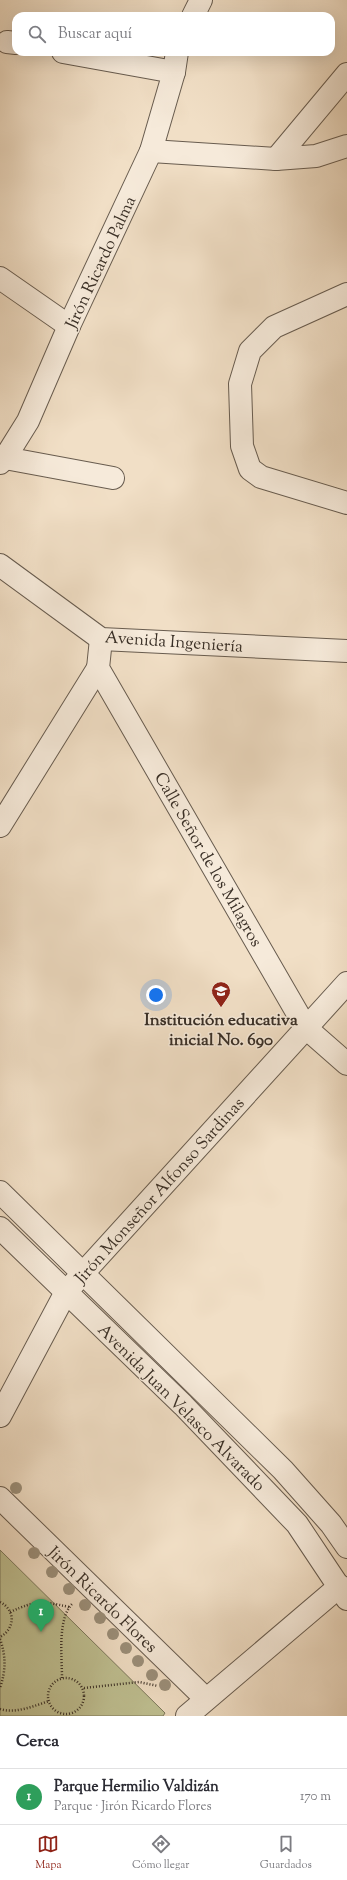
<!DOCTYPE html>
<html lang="es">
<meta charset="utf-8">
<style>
:root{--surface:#fff;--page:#f7f7f7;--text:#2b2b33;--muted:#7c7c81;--line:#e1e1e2;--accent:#8f2418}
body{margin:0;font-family:"Sorts Mill Goudy",serif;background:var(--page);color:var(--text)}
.you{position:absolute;left:156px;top:995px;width:14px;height:14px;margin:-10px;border:3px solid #fff;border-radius:50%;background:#1a73e8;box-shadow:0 0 0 6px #1a73e833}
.badge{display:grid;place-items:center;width:26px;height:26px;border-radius:50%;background:var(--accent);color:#fff;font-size:13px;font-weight:700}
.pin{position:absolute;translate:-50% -33px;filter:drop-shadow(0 1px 2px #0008)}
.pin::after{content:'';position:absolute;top:21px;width:14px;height:12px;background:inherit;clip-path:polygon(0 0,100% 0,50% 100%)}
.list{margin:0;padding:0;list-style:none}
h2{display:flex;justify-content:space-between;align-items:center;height:52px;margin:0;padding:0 16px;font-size:17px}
h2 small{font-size:13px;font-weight:400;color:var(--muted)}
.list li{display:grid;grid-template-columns:26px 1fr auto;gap:12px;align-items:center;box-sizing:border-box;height:56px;padding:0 16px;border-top:1px solid var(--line)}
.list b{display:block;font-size:15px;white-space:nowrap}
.list p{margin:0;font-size:13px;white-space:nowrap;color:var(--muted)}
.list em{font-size:13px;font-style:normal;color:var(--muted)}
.icon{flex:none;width:22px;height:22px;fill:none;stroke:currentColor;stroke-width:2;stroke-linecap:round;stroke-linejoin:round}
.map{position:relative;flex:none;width:347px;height:1716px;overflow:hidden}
.search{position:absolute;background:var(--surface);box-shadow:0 4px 16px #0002;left:12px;right:12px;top:12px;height:44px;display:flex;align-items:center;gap:10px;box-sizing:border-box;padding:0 14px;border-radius:12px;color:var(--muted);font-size:15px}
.sheet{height:108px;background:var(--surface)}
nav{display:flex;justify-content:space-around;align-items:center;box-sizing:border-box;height:56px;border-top:1px solid var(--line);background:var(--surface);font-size:11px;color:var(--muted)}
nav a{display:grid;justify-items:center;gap:2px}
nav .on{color:var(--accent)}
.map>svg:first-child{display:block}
</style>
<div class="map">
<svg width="347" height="1716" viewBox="0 0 347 1716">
<rect width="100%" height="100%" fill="#f1dfc6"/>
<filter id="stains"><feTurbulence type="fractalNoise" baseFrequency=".005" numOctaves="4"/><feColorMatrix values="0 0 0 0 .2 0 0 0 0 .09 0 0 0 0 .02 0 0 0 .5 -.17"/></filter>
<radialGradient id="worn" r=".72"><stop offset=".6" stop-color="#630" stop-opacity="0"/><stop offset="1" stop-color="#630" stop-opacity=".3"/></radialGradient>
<!-- green -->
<path fill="#bfc092" stroke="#7c785c" d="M 0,1550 L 165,1713 L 163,1716 L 0,1716 Z"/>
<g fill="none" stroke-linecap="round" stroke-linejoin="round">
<defs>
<g id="minor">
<path d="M 193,16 L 201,0"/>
<path d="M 7,42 L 16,43"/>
<path d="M 63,52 L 174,72"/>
<path d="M 151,151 L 276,159 L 316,156 L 347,146"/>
<path d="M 276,159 L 347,74"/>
<path d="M 0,278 L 69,326"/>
<path d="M 347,294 L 274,327 L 250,351 L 240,384 L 242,446 L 250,469 L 261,477 L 347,503"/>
<path d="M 5,458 L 113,478"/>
<path d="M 0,463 L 5,458 L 28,421 L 69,326 L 151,151 L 174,72 L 177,52"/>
<path d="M 0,565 L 101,639 L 347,651"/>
<path d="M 101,639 L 98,668 L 306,1028 L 347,1064"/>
<path d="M 0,826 L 98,668"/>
<path d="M 0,1192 L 283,1470 L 331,1524 L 347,1547"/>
<path d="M 0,1228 L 183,1405 L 297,1524 L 347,1599"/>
<path d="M 0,1416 L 66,1292 L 347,983"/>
<path d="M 0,1498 L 206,1699"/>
<path d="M 187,1716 L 340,1586"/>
</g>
</defs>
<!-- minor casing -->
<use href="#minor" stroke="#685c4f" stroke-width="24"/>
<!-- path -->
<g stroke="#3a3027" stroke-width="2.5" stroke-dasharray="1 2" stroke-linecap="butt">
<path d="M 0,1602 C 16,1610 15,1629 0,1637"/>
<path d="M 10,1612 C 37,1600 42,1601 69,1607"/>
<path d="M 0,1639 C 6,1656 6,1670 0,1688"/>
<circle cx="66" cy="1696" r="18"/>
<path d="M 62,1678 C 62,1657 57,1618 73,1603"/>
<path d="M 84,1688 L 139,1682 L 158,1686"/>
<path d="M 0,1709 C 15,1714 34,1706 49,1701"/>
</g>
<!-- minor -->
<use href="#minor" stroke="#f6eada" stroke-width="22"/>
</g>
<!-- trees -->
<g fill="#9b8f7a">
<circle cx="16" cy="1488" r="6"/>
<circle cx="34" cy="1553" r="6"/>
<circle cx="52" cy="1572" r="6"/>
<circle cx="69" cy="1589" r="6"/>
<circle cx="85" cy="1605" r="6"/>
<circle cx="100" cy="1618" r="6"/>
<circle cx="113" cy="1634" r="6"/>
<circle cx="126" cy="1648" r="6"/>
<circle cx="138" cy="1661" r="6"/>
<circle cx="152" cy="1675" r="6"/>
<circle cx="165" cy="1685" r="6"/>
</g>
<!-- icons -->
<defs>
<symbol id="school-pin" viewBox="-11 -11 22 30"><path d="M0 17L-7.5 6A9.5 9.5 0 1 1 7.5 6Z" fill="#8f2418" stroke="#f6eada"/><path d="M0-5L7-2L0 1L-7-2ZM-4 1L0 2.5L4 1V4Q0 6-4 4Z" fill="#fff"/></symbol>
</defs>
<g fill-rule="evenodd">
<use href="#school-pin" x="210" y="980" width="22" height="30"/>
</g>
<g text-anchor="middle" stroke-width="3" stroke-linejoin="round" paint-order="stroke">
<!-- street labels -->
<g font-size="17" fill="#3a3027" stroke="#f6eada">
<text transform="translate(100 262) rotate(-65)" y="6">Jirón Ricardo Palma</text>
<text transform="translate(174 641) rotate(4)" y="6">Avenida Ingeniería</text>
<text transform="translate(209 859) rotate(60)" y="6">Calle Señor de los Milagros</text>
<text transform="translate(159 1190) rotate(-48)" y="6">Jirón Monseñor Alfonso Sardinas</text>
<text transform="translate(182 1407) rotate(45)" y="6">Avenida Juan Velasco Alvarado</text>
<text transform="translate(103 1599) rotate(44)" y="6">Jirón Ricardo Flores</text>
</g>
<!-- poi labels -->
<g font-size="17" font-weight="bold" fill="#3a3027" stroke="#f6eada">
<text x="221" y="1025">Institución educativa<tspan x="221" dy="20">inicial No. 690</tspan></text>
</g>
</g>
<rect width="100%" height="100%" filter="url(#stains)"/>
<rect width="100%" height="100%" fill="url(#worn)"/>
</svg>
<div class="you"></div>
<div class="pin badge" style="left:41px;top:1632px;background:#2e9e5b">1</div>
<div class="search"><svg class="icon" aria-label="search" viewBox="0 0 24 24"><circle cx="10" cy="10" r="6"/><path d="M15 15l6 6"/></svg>Buscar aquí</div>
</div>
<section class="sheet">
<h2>Cerca<small></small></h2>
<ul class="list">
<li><span class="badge" style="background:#2e9e5b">1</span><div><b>Parque Hermilio Valdizán</b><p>Parque · Jirón Ricardo Flores</p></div><em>170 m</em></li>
</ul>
</section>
<nav>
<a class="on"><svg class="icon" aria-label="map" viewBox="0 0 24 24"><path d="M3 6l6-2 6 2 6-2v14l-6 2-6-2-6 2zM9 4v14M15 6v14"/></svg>Mapa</a>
<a><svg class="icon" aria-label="directions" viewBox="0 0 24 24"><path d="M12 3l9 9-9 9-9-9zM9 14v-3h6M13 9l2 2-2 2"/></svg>Cómo llegar</a>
<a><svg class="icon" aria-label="saved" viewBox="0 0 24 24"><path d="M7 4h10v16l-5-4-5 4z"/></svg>Guardados</a>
</nav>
